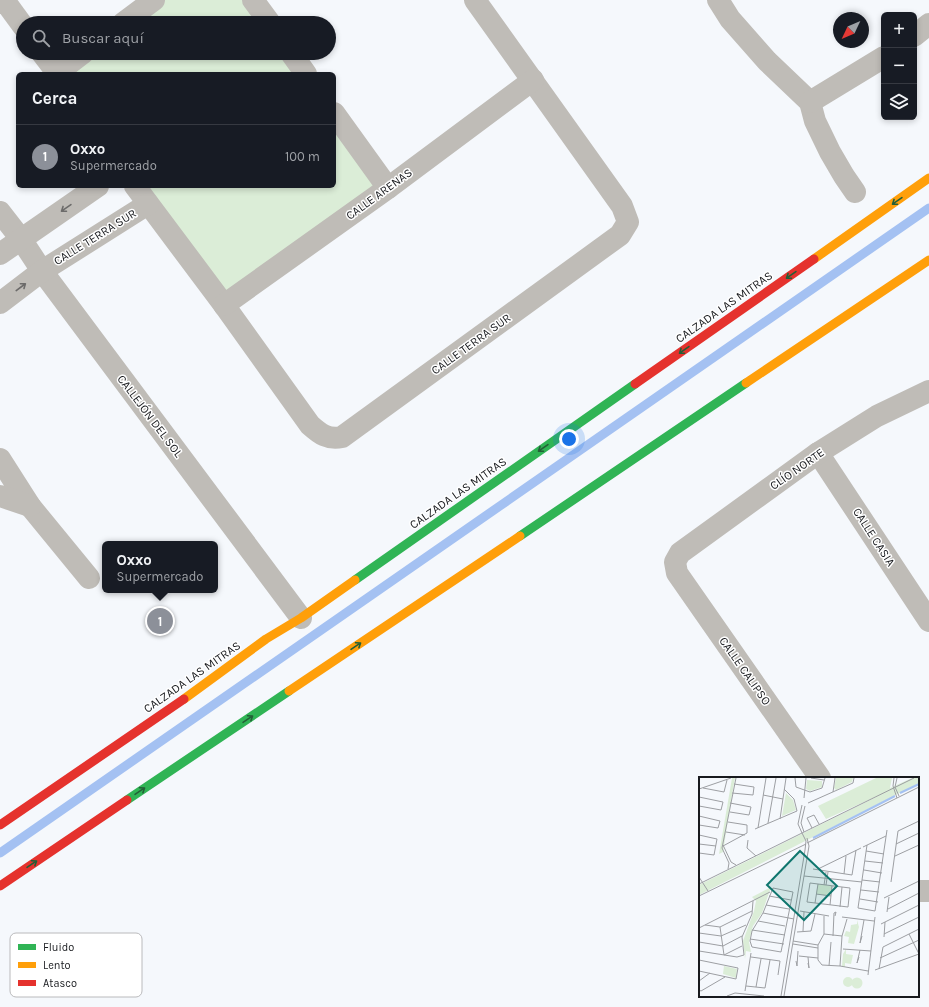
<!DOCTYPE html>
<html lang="es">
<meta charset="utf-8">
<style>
:root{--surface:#171b24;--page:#242831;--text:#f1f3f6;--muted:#9ea1a6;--line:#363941;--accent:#8c9099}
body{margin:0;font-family:Karla,sans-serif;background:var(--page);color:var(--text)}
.controls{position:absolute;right:12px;top:12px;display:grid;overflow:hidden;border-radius:6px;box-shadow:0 2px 6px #0003}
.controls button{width:36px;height:36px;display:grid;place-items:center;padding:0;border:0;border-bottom:1px solid var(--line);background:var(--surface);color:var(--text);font:20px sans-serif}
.compass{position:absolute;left:833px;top:12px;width:36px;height:36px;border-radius:50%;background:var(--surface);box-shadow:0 2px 6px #0003;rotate:226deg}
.you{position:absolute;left:569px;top:439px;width:14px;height:14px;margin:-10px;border:3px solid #fff;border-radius:50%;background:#1a73e8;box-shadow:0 0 0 6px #1a73e833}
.badge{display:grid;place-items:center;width:26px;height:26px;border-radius:50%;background:var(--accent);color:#fff;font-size:13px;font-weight:700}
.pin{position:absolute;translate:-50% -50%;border:2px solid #fff;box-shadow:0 1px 4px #0006}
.popup{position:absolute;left:102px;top:541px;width:116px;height:52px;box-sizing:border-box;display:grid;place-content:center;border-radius:6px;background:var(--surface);filter:drop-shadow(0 1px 3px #0005);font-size:13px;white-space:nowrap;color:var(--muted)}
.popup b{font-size:15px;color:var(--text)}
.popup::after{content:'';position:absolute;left:50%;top:100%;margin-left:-8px;border:8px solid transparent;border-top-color:var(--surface)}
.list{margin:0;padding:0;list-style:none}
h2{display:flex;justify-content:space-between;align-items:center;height:52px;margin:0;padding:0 16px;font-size:17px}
h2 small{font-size:13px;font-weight:400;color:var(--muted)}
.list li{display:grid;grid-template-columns:26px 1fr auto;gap:12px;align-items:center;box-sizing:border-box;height:64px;padding:0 16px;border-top:1px solid var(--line)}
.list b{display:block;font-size:15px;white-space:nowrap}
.list p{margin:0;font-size:13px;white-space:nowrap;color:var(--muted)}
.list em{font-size:13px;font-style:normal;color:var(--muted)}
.icon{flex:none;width:22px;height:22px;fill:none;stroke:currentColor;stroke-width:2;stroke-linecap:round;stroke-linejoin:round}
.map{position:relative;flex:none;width:929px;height:1007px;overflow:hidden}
.search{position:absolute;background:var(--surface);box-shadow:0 2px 6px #0003;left:16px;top:16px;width:320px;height:44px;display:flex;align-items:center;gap:10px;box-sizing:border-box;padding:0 14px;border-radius:22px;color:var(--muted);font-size:15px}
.panel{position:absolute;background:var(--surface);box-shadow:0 2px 6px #0003;left:16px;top:72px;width:320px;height:116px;border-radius:6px}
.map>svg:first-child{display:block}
</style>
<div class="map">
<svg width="929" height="1007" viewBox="0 0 929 1007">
<rect width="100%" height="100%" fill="#f5f8fc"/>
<!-- green -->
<g fill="#dbedd7">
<path d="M 154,0 L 253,0 L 270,23 L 123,23 Z"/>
<path d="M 83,53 L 291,53 L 306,74 L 58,74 Z"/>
<path d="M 334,113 L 388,188 L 224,305 L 135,186 L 334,186 Z"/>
</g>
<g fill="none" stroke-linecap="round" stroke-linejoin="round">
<!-- stream -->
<path stroke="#a4c1f2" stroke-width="9" d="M 0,853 L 929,208"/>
<!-- street -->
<g stroke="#bfbcb7" stroke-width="22">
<path d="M 4,0 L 23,26"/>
<path d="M 253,0 L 270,23"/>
<path d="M 718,0 L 730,19 L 767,61 L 810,102 L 815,121 L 830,152 L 844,176 L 855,192"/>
<path d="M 123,23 L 154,0"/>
<path d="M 914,36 L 929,24"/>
<path d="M 42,53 L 58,74"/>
<path d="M 291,53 L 306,74"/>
<path d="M 57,73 L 83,53"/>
<path d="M 810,102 L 884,57"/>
<path d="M 334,113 L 388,188"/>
<path d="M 135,186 L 224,305 L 310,425 C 320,434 328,440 342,437 L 620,235 L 628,222 L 622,206 L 475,0"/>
<path d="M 0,212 L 21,239 L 42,271 L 301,618"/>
<path d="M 0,254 L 98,186"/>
<path d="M 0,303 L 42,271 L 148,204"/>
<path d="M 224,305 L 388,188 L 533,80"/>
<path d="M 818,453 L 929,621"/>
<path d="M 0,459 L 30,506 L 89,578"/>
<path d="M 0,496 L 30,506"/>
<path d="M 820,778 L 677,573 L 675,562 L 680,553 L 818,453 L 877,416 L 929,391"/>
<path d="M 918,891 L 929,891"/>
</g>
<!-- fast -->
<g stroke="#30b455" stroke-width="9">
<path d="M 520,536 L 746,383"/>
<path d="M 355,580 L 635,384"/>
<path d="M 127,800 L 289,691"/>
</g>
<!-- slow -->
<g stroke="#ff9f0a" stroke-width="9">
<path d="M 814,259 L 929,178"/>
<path d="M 746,383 L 929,260"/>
<path d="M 289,691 L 520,536"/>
<path d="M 184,699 L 266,639 L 301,618 L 355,580"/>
</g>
<!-- jam -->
<g stroke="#e5322d" stroke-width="9">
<path d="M 635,384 L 814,259"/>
<path d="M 0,825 L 184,699"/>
<path d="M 0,886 L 127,800"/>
</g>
</g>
<!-- one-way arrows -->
<defs><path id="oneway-shaft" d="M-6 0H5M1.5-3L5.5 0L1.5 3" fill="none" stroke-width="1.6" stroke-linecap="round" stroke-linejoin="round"/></defs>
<g stroke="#235f37">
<use href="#oneway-shaft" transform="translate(897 201) rotate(145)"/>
<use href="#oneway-shaft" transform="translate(791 275) rotate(145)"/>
<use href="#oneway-shaft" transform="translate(684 350) rotate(145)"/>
<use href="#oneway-shaft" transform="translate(543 448) rotate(145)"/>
<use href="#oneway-shaft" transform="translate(356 646) rotate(-34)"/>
<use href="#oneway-shaft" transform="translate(248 719) rotate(-34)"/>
<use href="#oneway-shaft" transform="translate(140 791) rotate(-34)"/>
<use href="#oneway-shaft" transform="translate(32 864) rotate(-34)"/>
</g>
<g stroke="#6c6b6a">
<use href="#oneway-shaft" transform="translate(66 208) rotate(145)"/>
<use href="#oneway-shaft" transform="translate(21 287) rotate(-37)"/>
</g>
<g text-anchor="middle" stroke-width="3" stroke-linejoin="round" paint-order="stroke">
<!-- street labels -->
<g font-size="12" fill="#181a1e" stroke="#fff">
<text transform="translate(379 194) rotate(-36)" y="4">CALLE ARENAS</text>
<text transform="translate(95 237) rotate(-32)" y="4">CALLE TERRA SUR</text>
<text transform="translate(724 307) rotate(-35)" y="4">CALZADA LAS MITRAS</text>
<text transform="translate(471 344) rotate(-36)" y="4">CALLE TERRA SUR</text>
<text transform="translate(150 416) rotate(53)" y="4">CALLEJÓN DEL SOL</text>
<text transform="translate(797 469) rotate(-35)" y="4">CLÍO NORTE</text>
<text transform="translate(458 493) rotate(-35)" y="4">CALZADA LAS MITRAS</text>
<text transform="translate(874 537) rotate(57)" y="4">CALLE CASIA</text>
<text transform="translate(745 671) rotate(55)" y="4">CALLE CALIPSO</text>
<text transform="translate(192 677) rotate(-35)" y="4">CALZADA LAS MITRAS</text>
</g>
</g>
<!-- overview -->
<g transform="translate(699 777)">
<rect width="220" height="220" fill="#f5f8fc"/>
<path d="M 33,1 L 36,1 L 30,36 L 24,75 L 20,77 ZM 137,1 L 154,1 L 153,5 L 137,13 L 135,11 ZM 177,1 L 193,1 L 191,11 L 213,1 L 220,1 L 220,6 L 0,118 L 0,108 L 181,18 L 127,42 L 119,29 ZM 108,3 L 123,4 L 123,10 L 111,14 L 107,12 ZM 87,16 L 94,23 L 97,33 L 83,39 ZM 119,107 L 133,109 L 132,119 L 117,117 ZM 72,110 L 63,136 L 54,149 L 50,165 L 52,175 L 47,174 L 46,182 L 44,164 L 55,134 L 57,124 L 53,120 ZM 158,143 L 160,150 L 155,167 L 149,166 L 150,160 L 145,159 L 147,154 L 151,155 L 152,148 L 158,147 ZM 147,172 L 147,177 L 154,178 L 152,187 L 146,186 L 146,190 L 143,189 L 144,177 ZM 25,189 L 38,192 L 37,201 L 24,197 ZM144 205a5 5 0 1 1 10 0a5 5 0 1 1-10 0ZM152.5 206a5.5 5.5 0 1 1 11 0a5.5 5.5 0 1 1-11 0Z" fill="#dbedd7"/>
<path fill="none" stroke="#a4c1f2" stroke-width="2" d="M 201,16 L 220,7M 114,61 L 196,19"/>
<path fill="none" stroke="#9d9fa3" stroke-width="1" d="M 96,1 L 97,10 L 111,15 L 123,11 L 126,1M 112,1 L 125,3M 195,1 L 194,9 L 198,21M 198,1 L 196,10 L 200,19M 4,11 L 25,15 L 28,3M 0,12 L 32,1M 134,15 L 136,1M 33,16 L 54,18 L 55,10 L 35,7M 64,18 L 84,22M 0,20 L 24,25 L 22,33 L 0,29M 105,21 L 107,1M 109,26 L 154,6 L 155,1M 31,35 L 50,38 L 52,30 L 31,26M 0,39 L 21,44 L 19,51 L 0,48M 81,42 L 87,1M 69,46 L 77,1M 59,51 L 67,1M 113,51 L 108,41 L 115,38 L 120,47M 56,52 L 98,34 L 95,22 L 85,12M 27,55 L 46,58M 105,55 L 102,46 L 106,29M 0,58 L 18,62 L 15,78 L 0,76M 49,63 L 48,71 L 57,79M 108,66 L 220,10M 0,67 L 17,69M 197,67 L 220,56M 24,68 L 32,85 L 37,88M 168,68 L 159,131 L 176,134 L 188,53M 24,69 L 48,56 L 48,48 L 29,45M 164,70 L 187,59M 167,74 L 185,77M 196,79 L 220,68M 166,84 L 184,86M 29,92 L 30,86 L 23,71 L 37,1M 114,92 L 153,98 L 157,73M 119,92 L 162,71M 165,93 L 183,96M 145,97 L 147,79M 105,99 L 163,105M 0,100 L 9,114M 163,103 L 181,105M 192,105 L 199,54 L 220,44M 111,106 L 151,111 L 149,130 L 108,125 ZM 0,107 L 103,56 L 99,47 L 103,28M 125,108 L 127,95M 127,108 L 129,95M 74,111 L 94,115 L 82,175 L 53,170 L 51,164 L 53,154 L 64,136 ZM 162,113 L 180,115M 117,117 L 132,119M 0,119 L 107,67M 70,119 L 92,123M 185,121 L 220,104M 161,122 L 179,125M 116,126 L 119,107M 67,128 L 90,132M 131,128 L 133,109M 141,130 L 143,110M 189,132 L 220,116M 101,134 L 130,139M 188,135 L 190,120M 64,136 L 95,142M 125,139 L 125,157 L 119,168 L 119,183 L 123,188 L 141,189M 143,140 L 175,144M 59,144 L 86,149M 182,147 L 220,128M 6,148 L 21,150M 21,150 L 25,178 L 43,169M 21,150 L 53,134M 0,151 L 71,115M 53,153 L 86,158M 104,154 L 105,135M 98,155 L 112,154 L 116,137M 0,156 L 22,159 L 47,148M 125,157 L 143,159M 185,157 L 220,140M 210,157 L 220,177M 134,159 L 135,136 L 137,135 L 136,139M 163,159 L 161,166 L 165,143M 185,160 L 186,145M 51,162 L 85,167M 94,164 L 119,168M 0,165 L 24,169 L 43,159M 94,167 L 119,171M 144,172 L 172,174M 0,174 L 38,180 L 45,178 L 43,160 L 53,137 L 54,124M 100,179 L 119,181M 52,180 L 81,184 L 79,198M 109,180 L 110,191 L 109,186M 160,180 L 158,186 L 161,173M 181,181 L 220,163M 0,183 L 39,191 L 37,202 L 0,194M 97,184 L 98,189 L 99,174M 130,189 L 132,165M 141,189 L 143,159 L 148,142M 141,189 L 169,194M 180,192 L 184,170 L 220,152M 176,193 L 220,177M 169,198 L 176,140M 0,204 L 11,196M 47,209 L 66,211 L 71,183M 57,210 L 62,182M 0,213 L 2,214 L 26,200M 46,214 L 52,176M 28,219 L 36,216 L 65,219M 82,219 L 106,73 L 107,64 L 103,56 L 215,1M 85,219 L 110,69 L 108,61"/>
<path fill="#0f766e" fill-opacity="0.15" stroke="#0f766e" stroke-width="2" d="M 101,74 L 138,109 L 105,143 L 68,108 Z"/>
<rect width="220" height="220" fill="none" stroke="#181a1e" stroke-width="2"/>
</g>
<!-- legend -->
<rect x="10" y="933" width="132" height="64" rx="6" fill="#fff" stroke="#bababc" stroke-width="1"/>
<rect x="18" y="944" width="18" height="6" fill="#30b455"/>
<rect x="18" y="962" width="18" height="6" fill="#ff9f0a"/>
<rect x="18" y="980" width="18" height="6" fill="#e5322d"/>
<g font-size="11" fill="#181a1e">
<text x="43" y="951">Fluido</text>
<text x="43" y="969">Lento</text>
<text x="43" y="987">Atasco</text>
</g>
</svg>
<div class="controls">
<button>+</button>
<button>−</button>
<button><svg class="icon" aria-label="layers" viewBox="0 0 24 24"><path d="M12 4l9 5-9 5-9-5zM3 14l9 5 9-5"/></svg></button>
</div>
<svg class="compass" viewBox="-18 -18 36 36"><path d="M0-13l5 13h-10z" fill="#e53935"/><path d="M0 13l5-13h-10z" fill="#9ea1a6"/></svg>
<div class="you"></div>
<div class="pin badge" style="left:160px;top:621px">1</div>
<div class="popup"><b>Oxxo</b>Supermercado</div>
<div class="search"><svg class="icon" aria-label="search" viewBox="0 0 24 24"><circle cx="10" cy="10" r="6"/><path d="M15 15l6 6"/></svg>Buscar aquí</div>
<section class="panel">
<h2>Cerca<small></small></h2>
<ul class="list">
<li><span class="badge">1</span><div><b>Oxxo</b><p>Supermercado</p></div><em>100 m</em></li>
</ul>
</section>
</div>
